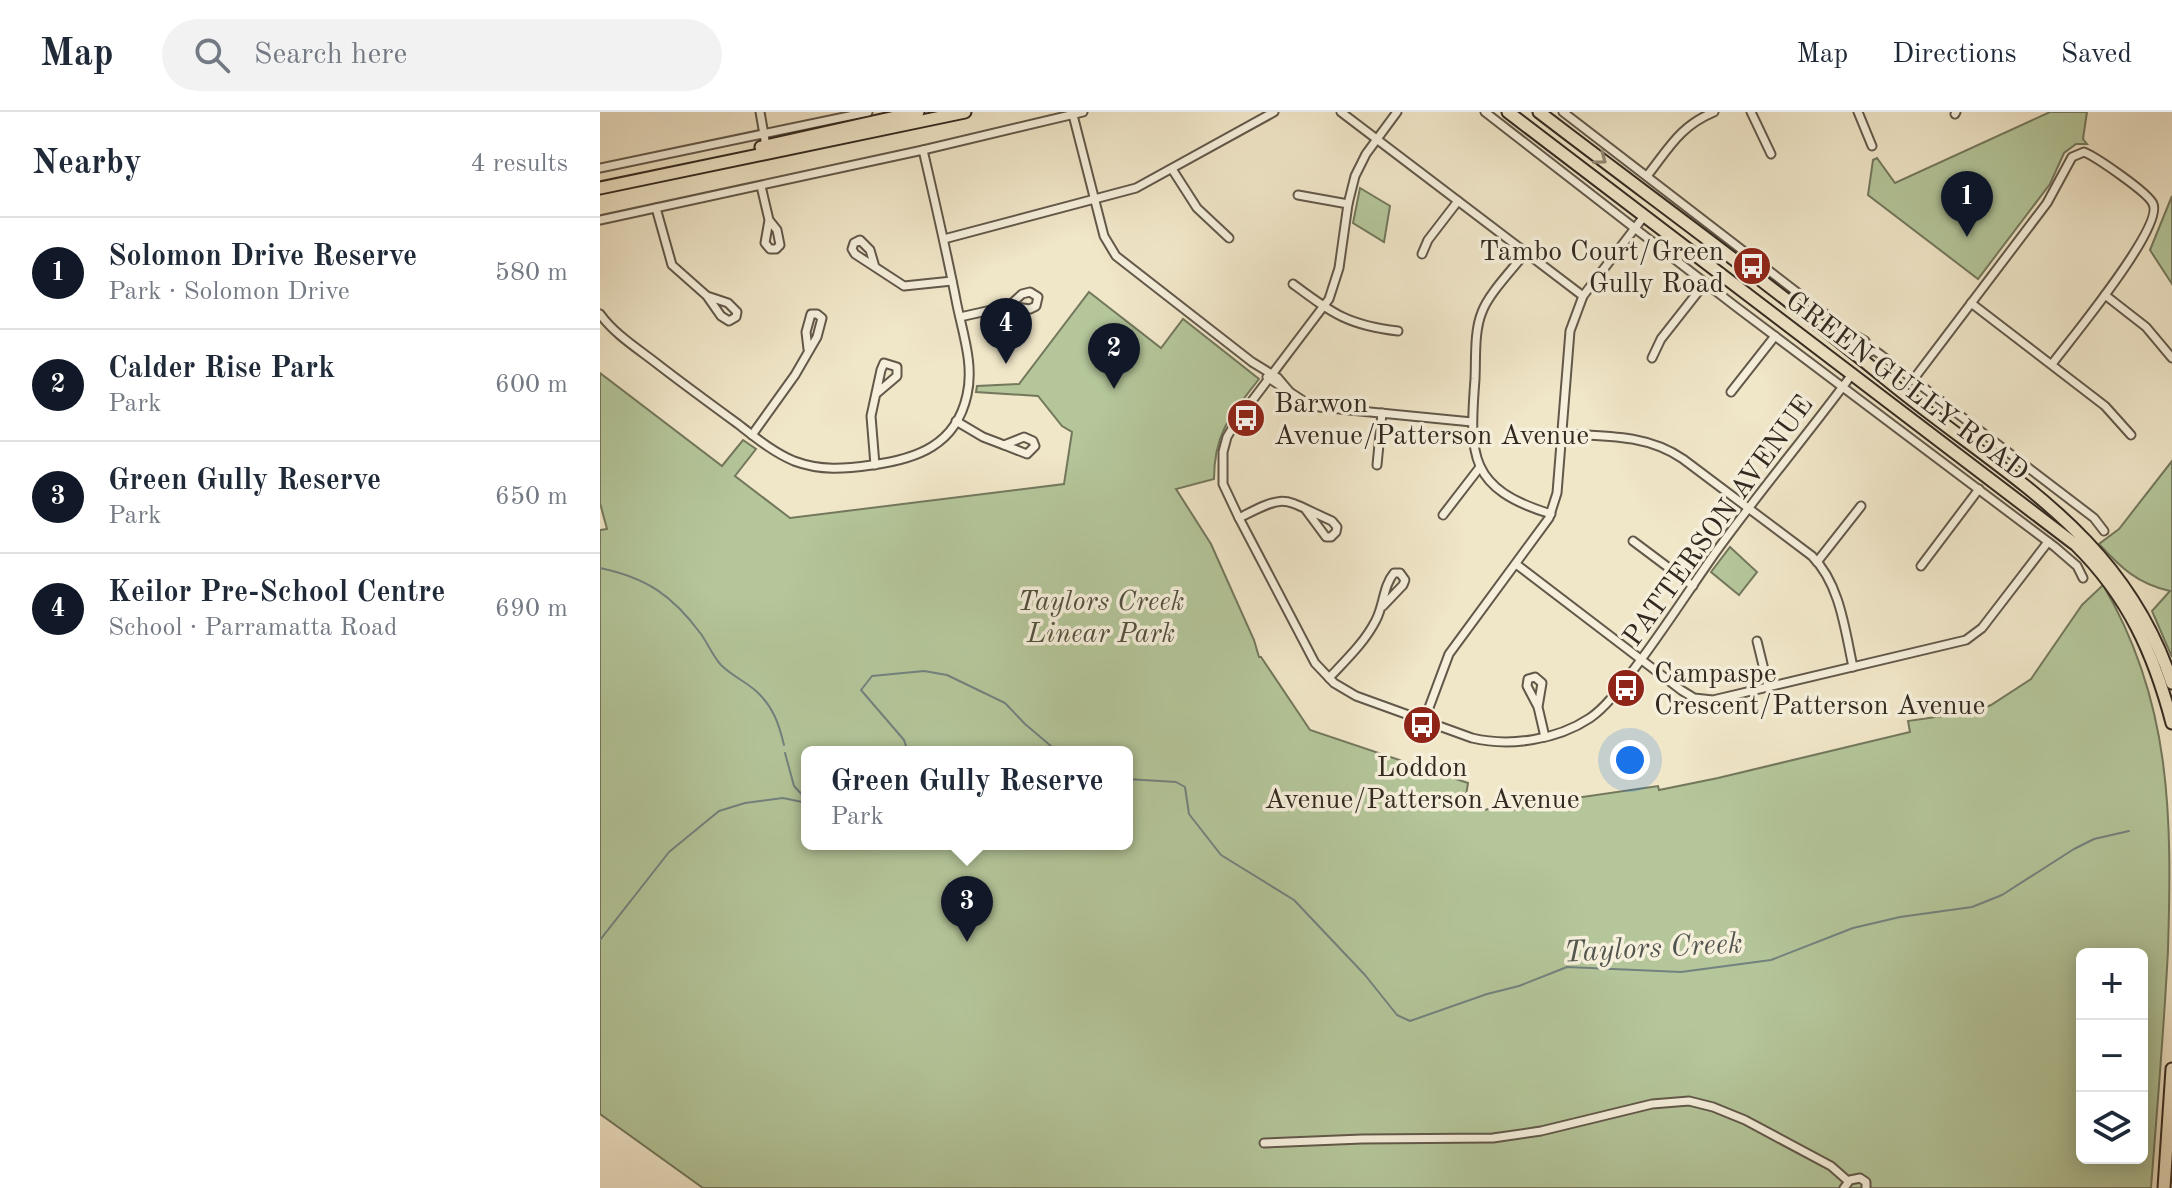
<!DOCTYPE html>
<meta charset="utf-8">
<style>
:root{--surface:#fff;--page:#f2f2f3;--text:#1f2937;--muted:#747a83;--line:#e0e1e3;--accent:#111827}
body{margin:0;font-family:"Old Standard TT",serif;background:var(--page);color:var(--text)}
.controls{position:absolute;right:24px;bottom:24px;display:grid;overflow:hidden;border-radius:12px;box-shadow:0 4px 20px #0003}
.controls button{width:72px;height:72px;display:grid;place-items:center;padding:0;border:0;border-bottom:2px solid var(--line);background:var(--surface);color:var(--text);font:40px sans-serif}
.you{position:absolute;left:1030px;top:648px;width:28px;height:28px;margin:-20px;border:6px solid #fff;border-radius:50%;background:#1a73e8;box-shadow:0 0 0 12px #1a73e833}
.badge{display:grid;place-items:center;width:52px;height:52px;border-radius:50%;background:var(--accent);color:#fff;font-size:26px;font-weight:700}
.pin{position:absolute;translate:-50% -66px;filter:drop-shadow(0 2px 4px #0008)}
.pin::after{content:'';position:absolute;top:42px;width:28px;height:24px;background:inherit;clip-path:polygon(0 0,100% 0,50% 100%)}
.popup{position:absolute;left:201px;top:634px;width:332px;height:104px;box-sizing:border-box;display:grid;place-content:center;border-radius:12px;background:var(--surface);filter:drop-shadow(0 2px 6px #0005);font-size:26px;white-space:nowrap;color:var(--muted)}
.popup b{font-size:30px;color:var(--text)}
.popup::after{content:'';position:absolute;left:50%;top:100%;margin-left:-16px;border:16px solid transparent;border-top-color:var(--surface)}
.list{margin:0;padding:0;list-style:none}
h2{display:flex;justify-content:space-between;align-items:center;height:104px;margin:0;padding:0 32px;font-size:34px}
h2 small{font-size:26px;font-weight:400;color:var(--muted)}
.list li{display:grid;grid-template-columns:52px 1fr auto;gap:24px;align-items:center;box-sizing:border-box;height:112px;padding:0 32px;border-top:2px solid var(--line)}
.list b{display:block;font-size:30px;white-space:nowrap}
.list p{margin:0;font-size:26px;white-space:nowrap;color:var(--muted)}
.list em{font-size:26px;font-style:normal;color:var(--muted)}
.icon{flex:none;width:44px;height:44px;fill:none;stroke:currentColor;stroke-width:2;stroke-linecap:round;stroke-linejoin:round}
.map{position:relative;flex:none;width:1572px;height:1076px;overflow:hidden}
header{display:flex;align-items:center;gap:48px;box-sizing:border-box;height:112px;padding:0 40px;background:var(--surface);border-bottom:2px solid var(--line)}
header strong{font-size:38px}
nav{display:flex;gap:44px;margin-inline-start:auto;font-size:28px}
.search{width:560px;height:72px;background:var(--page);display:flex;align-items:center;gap:20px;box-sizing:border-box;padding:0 28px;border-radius:44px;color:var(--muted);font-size:30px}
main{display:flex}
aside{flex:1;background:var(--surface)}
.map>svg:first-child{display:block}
</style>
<header>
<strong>Map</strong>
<div class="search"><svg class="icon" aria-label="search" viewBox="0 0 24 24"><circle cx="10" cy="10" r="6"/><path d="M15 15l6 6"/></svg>Search here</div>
<nav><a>Map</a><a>Directions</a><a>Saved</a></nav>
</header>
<main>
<aside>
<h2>Nearby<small>4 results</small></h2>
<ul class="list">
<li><span class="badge">1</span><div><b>Solomon Drive Reserve</b><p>Park · Solomon Drive</p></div><em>580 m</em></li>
<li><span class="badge">2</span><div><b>Calder Rise Park</b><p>Park</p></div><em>600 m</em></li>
<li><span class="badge">3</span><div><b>Green Gully Reserve</b><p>Park</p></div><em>650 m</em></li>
<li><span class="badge">4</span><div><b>Keilor Pre-School Centre</b><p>School · Parramatta Road</p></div><em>690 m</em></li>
</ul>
</aside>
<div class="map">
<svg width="1572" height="1076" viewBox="0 0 1572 1076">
<rect width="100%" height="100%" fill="#f0e6c8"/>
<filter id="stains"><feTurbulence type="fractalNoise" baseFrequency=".0025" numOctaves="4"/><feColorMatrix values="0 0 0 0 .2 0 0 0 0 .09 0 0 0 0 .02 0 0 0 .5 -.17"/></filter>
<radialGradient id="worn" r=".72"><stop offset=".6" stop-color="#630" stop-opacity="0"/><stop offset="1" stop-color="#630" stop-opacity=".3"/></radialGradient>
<!-- green -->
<g fill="#b4c69a" stroke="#73785d" stroke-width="2" fill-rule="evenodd">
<path d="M 1450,0 L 1487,0 L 1483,27 L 1487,32 L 1476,32 L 1464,41 L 1450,72 L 1378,167 L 1268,83 L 1273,48 L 1277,46 L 1295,71 Z"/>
<path d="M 760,76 L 790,94 L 784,130 L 753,111 Z"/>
<path d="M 1572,84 L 1572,172 L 1550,138 Z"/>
<path d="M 489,180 L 561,236 L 583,207 L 659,267 C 632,302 614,320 614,367 L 576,377 L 611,432 L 654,528 L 659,545 L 661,545 L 710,618 L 868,671 L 865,690 L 884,695 L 884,698 L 898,695 L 914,698 L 941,691 L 1058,674 L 1059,678 L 1118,666 L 1310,620 L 1308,609 L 1377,599 L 1391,593 L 1431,567 L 1482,493 L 1503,473 C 1572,590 1572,705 1568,838 C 1564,918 1557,997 1551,1076 L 103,1076 L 0,1002 L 0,418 L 7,417 L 0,391 L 0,261 L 122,354 L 143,328 L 156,337 L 135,364 L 190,406 L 464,372 L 472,320 L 462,314 L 438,284 L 376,280 L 377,274 L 419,272 ZM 207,640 L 527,640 L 527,732 L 207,732 ZM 1482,842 L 1542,842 L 1542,1046 L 1482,1046 Z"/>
<path d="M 1572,349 L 1572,545 L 1552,499 L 1570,479 C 1538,472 1521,456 1499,432 L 1519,417 Z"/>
<path d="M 1130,435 L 1157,460 L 1139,483 L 1111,460 Z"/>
</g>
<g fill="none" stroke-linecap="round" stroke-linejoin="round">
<!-- stream -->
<g stroke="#72827f" stroke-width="2">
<path d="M 0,456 C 47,466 72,483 101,522 C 108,532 113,544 121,553 C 132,564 145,569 156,579 C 173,594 179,612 184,633"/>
<path d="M 308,640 L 304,628 L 261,578 L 272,564 L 324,559 L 347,563 L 405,591 L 425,612 L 458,640"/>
<path d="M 185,641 L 194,674 L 207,688"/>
<path d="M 527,667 L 576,670 L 585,675 L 589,702 L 621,743 L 694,788 L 765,863 L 797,903 L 810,909 L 887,882 L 919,874 L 967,855 L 1081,860 L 1171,848 L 1253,816 L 1300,805 L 1372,795 L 1402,783 L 1474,737 L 1494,727 L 1529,719"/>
<path d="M 0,828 L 69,740 L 119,699 L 145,691 L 183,686 L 207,691"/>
</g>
<defs>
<g id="street">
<path d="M 160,0 L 166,34"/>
<path d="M 741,0 L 983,184"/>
<path d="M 797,0 L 766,42 L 755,64 L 748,92 L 739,156 L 729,187 L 636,310 L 627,325 L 623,340 L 623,372 L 639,406 L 715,551 L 734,571 L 756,584 L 872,626 C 910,635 957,628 990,606 C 1006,595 1019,577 1031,561 C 1061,522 1087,481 1115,441 C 1159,380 1208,322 1253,261"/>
<path d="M 885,0 L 1135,194 L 1455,435 L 1477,454 L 1483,466"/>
<path d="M 963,0 L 1246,218 L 1265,229 L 1271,239"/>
<path d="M 1151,0 L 1171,42"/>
<path d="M 1258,0 L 1272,34"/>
<path d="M 1355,2 L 1356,0"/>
<path d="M 473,3 L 504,124 L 516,144 L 652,250 L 678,266 L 689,279"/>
<path d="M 0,56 L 268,0"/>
<path d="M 572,57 L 597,96 L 629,126"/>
<path d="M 1047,64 C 1069,36 1080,14 1114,0"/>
<path d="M 161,74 L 169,108 L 177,118 L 180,133 L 176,137 L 170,137 L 165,131 L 169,108"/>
<path d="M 698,83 L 748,92"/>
<path d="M 56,96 L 72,153 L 107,184 L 121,204 L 129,209 L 136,205 L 137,200 L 128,191 L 107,184"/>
<path d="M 0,108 L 323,38 L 483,0"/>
<path d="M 344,127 L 536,76 L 674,0"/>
<path d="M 925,141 C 913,157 889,181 882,200 C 874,219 876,246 875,267 C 869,344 869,377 951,402"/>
<path d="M 822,142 L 828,128 L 858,89"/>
<path d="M 275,155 L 270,138 L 260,128 L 254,131 L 252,137 L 255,142 L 304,174 L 352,169"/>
<path d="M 693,172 C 732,201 747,213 798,219"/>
<path d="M 430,180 L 438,185 L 436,194 L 430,197 L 409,194 L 422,182 Z"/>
<path d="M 1505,183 L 1546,215 L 1572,246"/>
<path d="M 1371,191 L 1505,294 L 1531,323"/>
<path d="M 0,202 C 15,223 40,238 60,254 C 86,274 112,293 138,312 C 156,326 173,340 194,349 C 221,359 244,357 272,353 C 317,347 356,333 367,283 C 374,253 363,222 357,193 C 347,141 335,90 323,38"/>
<path d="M 360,205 L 409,194"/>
<path d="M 1270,240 L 1274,238 L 1281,243 L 1494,406 L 1504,419"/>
<path d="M 1052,246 L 1061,227 L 1105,171"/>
<path d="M 667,265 L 705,290 L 719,295 L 872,310"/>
<path d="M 1313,268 L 1447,91 L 1472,45 L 1484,40 C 1496,45 1549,81 1553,92 C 1564,115 1470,228 1452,252"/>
<path d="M 1131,280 L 1175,224"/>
<path d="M 356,309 L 383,325 L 404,333"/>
<path d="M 962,322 C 1004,324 1047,322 1083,347 L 1212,444 C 1240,472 1245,518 1253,555"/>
<path d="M 152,323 L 195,263 L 217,225 L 222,206 L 217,202 L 211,202 L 206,220 L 208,237"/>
<path d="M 424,325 L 433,329 L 435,334 L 427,342 L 404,333 Z"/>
<path d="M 275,353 L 271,304 L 281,258 L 284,251 L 297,255 L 297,264 L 277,281"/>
<path d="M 777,353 L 782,301"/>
<path d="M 843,403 L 880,355"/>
<path d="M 639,406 C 689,380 682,387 732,409 L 737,415 L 736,420 L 731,425 L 726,425 L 706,398"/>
<path d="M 1033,429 L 1093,474"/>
<path d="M 1217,450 L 1261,394"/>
<path d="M 916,452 L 1081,578 L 1094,586 L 1113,588 L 1366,528 L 1382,516 L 1448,430"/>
<path d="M 1321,454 L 1379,377"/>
<path d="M 1157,529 L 1168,574"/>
<path d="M 729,566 C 746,548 765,530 776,508 C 784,493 783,474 794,461 L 800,461 L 805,468 L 803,473 L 783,494"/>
<path d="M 938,595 L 942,571 L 935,565 L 928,567 L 927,574 L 938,595 L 945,625"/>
<path d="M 824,609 L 849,542 L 949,406 L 957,381 L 970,219 L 983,184 L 1045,103"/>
<path d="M 664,1031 L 762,1027 L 893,1026 L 941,1019 L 1052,992 L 1089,989 L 1113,995 L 1145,1008 L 1231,1054 L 1248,1069"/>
<path d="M 1244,1076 L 1250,1068 L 1260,1066 L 1266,1070 L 1266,1076"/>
</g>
<g id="primary">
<path d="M 908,0 L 1476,433 C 1528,484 1554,542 1572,611"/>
<path d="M 939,0 C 1055,89 1173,174 1286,267 C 1401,362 1522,419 1572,571"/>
<path d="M 161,35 L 318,0"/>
<path d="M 0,76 L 365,0"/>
<path d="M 1564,1076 L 1572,957"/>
</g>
</defs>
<!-- street casing -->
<use href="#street" stroke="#62584a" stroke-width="11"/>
<!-- primary casing -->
<use href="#primary" stroke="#322920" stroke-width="15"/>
<!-- street -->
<use href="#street" stroke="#f5efdb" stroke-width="7"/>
<!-- primary -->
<use href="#primary" stroke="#f0e6c8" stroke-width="11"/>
</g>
<!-- one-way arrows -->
<defs><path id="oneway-chevron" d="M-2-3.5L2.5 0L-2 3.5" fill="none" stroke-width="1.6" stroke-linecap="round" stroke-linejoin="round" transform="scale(2)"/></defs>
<use stroke="#918874" href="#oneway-chevron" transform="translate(1001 47) rotate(37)"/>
<!-- icons -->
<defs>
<symbol id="bus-disc" viewBox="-11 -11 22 22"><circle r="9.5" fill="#8f2418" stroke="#f5efdb"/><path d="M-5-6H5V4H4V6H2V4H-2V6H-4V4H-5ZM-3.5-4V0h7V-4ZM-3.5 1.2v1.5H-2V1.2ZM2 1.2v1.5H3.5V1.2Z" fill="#fff"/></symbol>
</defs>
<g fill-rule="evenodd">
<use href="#bus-disc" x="1130" y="132" width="44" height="44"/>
<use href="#bus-disc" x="624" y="284" width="44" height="44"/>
<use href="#bus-disc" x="1004" y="554" width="44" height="44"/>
<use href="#bus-disc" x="800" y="591" width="44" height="44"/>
</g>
<g text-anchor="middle" stroke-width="7" stroke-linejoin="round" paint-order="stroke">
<!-- poi labels -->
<g font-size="28" fill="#322920" stroke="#f5efdb" text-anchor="start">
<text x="1124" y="148" text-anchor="end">Tambo Court/Green<tspan x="1124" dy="32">Gully Road</tspan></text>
<text x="674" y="300">Barwon<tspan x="674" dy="32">Avenue/Patterson Avenue</tspan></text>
<text x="1054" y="570">Campaspe<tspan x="1054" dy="32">Crescent/Patterson Avenue</tspan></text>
<text x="822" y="664" text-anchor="middle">Loddon<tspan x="822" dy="32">Avenue/Patterson Avenue</tspan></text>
</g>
<!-- street labels -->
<g font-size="28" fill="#322920" stroke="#f5efdb">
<text transform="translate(1308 273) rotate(37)" y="10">GREEN GULLY ROAD</text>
<text transform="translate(1117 408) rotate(-54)" y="10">PATTERSON AVENUE</text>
</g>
<!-- park labels -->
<g font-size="28" font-style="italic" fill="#52503e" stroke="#f5efdb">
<text x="501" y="498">Taylors Creek<tspan x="501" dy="32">Linear Park</tspan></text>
</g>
<!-- water labels -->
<g font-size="30" font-style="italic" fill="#52554f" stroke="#f5efdb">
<text transform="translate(1053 835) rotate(-3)" y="10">Taylors Creek</text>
</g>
</g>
<rect width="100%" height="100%" filter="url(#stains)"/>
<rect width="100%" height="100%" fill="url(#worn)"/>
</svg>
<div class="controls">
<button>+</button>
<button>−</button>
<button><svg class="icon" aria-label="layers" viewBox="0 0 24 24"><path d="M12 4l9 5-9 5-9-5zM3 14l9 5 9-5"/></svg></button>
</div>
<div class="you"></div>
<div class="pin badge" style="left:1367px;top:125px">1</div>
<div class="pin badge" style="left:514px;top:277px">2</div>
<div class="pin badge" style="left:367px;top:830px">3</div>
<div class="popup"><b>Green Gully Reserve</b>Park</div>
<div class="pin badge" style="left:406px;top:252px">4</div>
</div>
</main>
